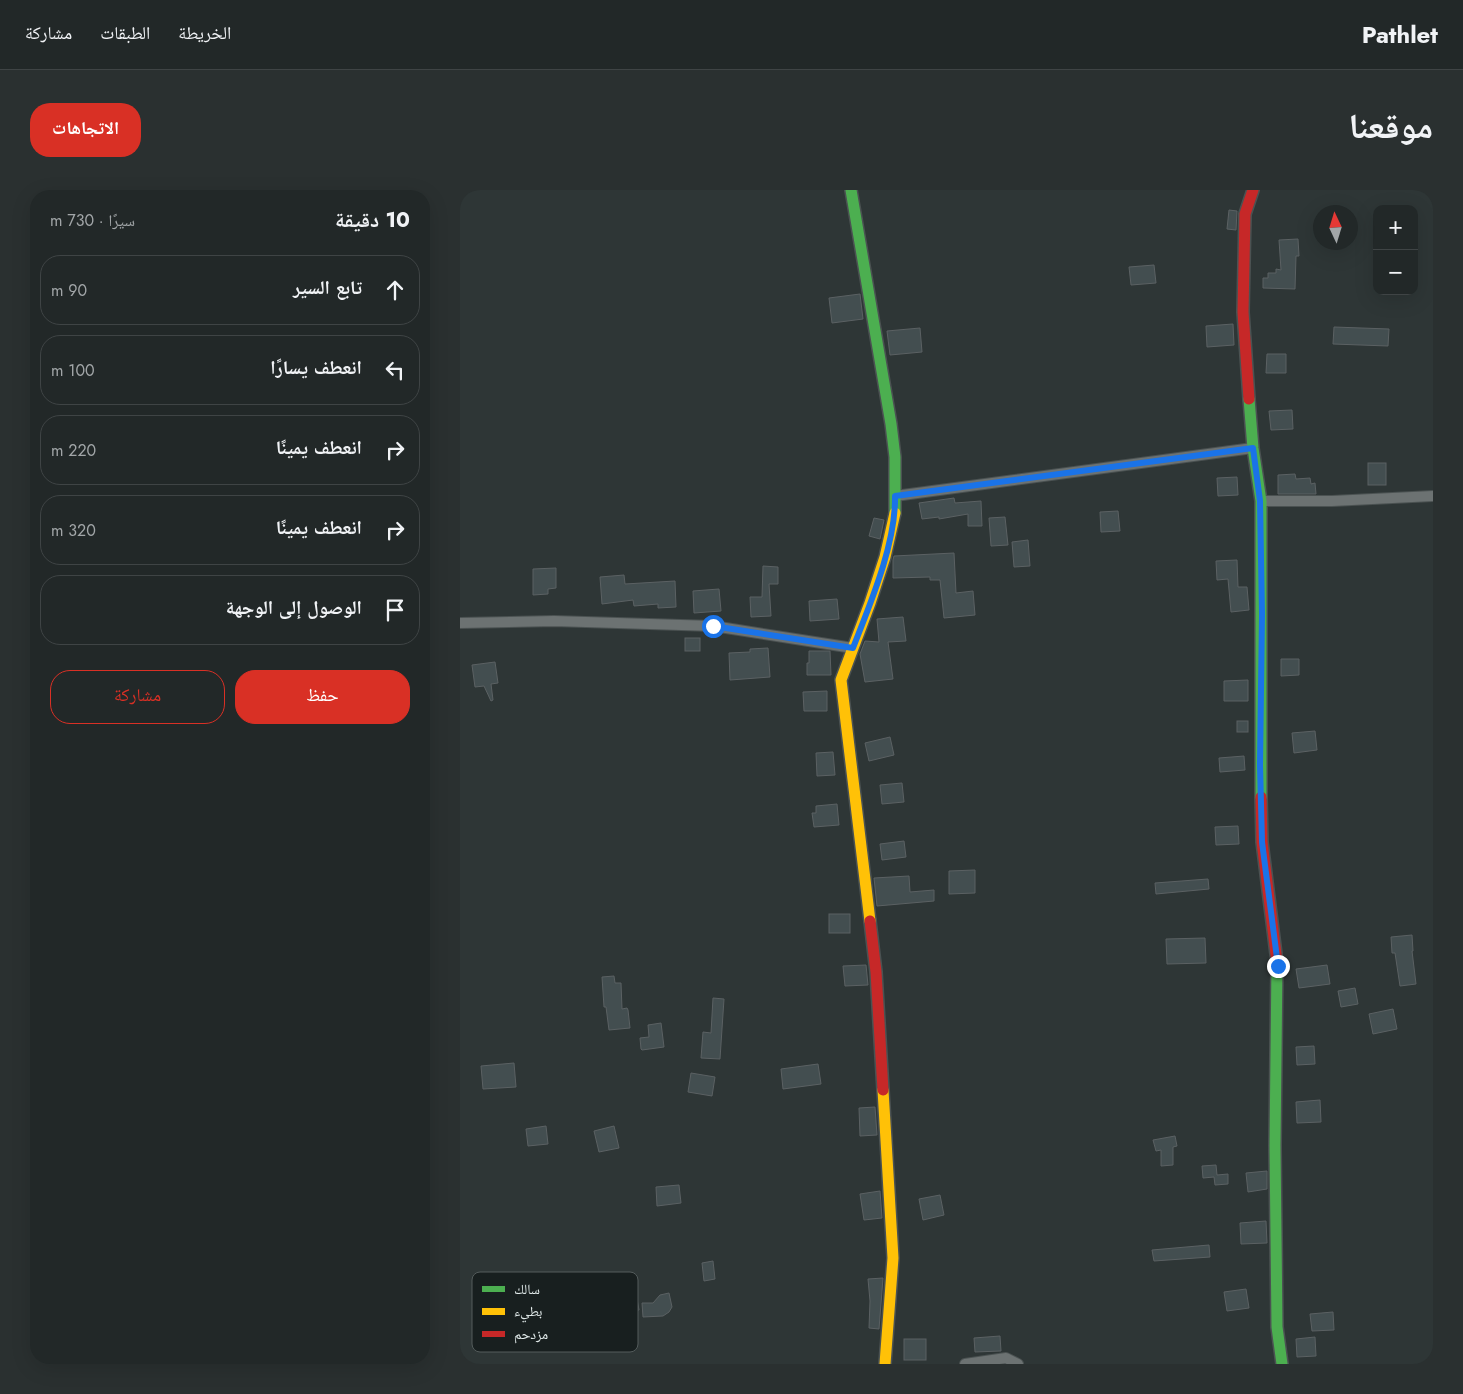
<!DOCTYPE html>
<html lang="ar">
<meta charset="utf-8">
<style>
:root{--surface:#222828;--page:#2a3030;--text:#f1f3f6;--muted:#a2a6a8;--line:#3f4445;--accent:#d93025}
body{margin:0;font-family:Jost,"Noto Naskh Arabic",sans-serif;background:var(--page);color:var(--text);direction:rtl}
.controls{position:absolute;right:15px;top:15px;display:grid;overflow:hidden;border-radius:10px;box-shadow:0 5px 20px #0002}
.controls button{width:45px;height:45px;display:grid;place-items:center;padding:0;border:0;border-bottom:1px solid var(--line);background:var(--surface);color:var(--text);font:25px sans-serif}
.compass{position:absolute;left:853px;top:15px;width:45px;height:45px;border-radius:50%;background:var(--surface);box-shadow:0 5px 20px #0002;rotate:356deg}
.stop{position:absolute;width:15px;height:15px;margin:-11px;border:4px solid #1a73e8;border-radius:50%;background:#fff}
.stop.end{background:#1a73e8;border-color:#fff;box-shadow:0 1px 5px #0008}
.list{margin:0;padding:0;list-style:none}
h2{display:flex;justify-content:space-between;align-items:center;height:65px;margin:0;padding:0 20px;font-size:21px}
h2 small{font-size:16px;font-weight:400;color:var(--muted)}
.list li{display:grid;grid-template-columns:32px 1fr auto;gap:15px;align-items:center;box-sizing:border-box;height:70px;margin:0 10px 10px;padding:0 10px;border:1px solid var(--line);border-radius:20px}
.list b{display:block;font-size:19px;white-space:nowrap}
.list em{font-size:16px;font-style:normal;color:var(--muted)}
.actions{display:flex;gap:10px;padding:15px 20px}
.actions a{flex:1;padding:11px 0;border:1px solid var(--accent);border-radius:20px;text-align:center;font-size:18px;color:var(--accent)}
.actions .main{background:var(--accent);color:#fff}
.icon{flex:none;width:28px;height:28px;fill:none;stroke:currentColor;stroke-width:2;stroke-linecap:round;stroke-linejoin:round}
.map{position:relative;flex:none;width:973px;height:1174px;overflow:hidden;direction:ltr;border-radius:20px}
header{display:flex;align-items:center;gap:30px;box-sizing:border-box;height:70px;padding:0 25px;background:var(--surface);border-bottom:1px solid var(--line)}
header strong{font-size:24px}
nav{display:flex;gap:28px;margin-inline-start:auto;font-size:18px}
.intro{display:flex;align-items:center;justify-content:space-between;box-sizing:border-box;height:120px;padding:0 30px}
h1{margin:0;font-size:35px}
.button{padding:12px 22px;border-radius:20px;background:var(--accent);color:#fff;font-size:18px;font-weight:700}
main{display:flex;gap:30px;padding:0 30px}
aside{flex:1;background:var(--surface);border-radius:20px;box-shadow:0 5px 20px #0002}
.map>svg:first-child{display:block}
</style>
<header>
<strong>Pathlet</strong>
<nav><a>الخريطة</a><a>الطبقات</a><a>مشاركة</a></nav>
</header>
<div class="intro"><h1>موقعنا</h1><a class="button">الاتجاهات</a></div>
<main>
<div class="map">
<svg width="973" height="1174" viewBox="0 0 973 1174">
<rect width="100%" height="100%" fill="#2e3636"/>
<!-- building -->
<g fill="#434e50" stroke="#5b6163">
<path d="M 769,20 L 777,21 L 776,40 L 767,39 Z"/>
<path d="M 838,49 L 839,66 L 836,66 L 835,99 L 803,98 L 803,88 L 808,88 L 808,83 L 816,83 L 816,79 L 821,80 L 819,50 Z"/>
<path d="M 694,75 L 696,93 L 671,95 L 669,77 Z"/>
<path d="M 400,104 L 403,129 L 372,133 L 369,108 Z"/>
<path d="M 773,134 L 774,155 L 747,157 L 746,136 Z"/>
<path d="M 874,137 L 929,139 L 928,156 L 873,154 Z"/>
<path d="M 460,138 L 462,162 L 430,165 L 427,141 Z"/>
<path d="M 807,164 L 826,164 L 826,183 L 806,183 Z"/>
<path d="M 832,220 L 833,239 L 811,240 L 809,221 Z"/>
<rect x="908" y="273" width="18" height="22"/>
<path d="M 835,284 L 836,289 L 850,288 L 851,294 L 855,293 L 856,304 L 818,304 L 818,285 Z"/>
<path d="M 777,287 L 778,305 L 758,306 L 757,288 Z"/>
<path d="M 494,308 L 495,313 L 521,311 L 522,336 L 508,336 L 508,324 L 479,329 L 479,327 L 462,329 L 459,313 Z"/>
<path d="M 658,321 L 660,341 L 641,342 L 640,322 Z"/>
<path d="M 545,327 L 548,355 L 531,356 L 529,328 Z"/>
<path d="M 414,328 L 424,330 L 420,349 L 409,346 Z"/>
<path d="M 568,350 L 570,376 L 554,377 L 552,352 Z"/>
<path d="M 494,363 L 496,403 L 513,401 L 515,425 L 484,428 L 480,390 L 470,390 L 470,387 L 433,388 L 433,370 L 434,366 Z"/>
<path d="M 777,370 L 778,397 L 787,397 L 789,420 L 771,422 L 768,389 L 757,390 L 756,371 Z"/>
<path d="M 303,376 L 318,377 L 318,394 L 309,394 L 311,426 L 291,427 L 290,407 L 302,407 Z"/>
<path d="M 96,378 L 96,398 L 88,399 L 88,404 L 73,405 L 73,379 Z"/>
<path d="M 164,385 L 165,394 L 215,391 L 216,417 L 198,418 L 198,414 L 174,416 L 173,410 L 142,414 L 140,387 Z"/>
<path d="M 259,399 L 261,421 L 234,423 L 233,401 Z"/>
<path d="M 377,409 L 379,429 L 350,431 L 349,411 Z"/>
<path d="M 443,427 L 446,451 L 428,452 L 433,489 L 405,492 L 400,464 L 405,451 L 419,452 L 417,429 Z"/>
<rect x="225" y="448" width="15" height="13"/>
<path d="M 308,458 L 310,487 L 270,490 L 269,463 L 290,462 L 290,459 Z"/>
<path d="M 349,461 L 370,461 L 371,485 L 347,485 L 347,473 L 349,473 Z"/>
<path d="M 821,469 L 839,469 L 839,485 L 821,486 Z"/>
<path d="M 35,472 L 38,493 L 31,494 L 33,510 L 31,511 L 24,496 L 15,497 L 12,475 Z"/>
<path d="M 788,490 L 788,511 L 764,511 L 764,491 Z"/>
<path d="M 367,501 L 367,521 L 344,521 L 343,502 Z"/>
<rect x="777" y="531" width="11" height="11"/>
<path d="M 855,541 L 857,560 L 834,563 L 832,543 Z"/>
<path d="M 430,547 L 434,565 L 409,571 L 405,553 Z"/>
<path d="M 373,562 L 375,585 L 357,586 L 356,563 Z"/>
<path d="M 784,566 L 785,580 L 760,582 L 759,568 Z"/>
<path d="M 442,593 L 444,612 L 422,614 L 420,595 Z"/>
<path d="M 377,614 L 379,635 L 354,637 L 352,623 L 356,623 L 356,616 Z"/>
<path d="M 778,636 L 779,654 L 756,655 L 755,637 Z"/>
<path d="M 444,651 L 446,667 L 422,670 L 420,654 Z"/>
<path d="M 515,680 L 515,703 L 489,704 L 489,681 Z"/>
<path d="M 449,686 L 450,702 L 474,700 L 474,711 L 417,716 L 414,688 Z"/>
<path d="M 748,689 L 749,699 L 696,704 L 695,693 Z"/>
<rect x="369" y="724" width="21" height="19"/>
<path d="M 952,745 L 953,761 L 952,761 L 956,794 L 940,796 L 935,763 L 932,763 L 931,747 Z"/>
<path d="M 745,748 L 746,773 L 707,774 L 706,749 Z"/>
<path d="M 406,775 L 408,795 L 385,796 L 383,776 Z"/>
<path d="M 867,775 L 870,794 L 839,798 L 836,779 Z"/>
<path d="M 154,786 L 155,793 L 161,793 L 162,819 L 167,818 L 168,820 L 170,838 L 149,840 L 146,817 L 144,817 L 142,787 Z"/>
<path d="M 895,798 L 898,814 L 881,817 L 878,801 Z"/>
<path d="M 253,808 L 264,809 L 260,869 L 241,868 L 243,842 L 251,843 Z"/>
<path d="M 933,819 L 937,839 L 913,844 L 909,824 Z"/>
<path d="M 201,833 L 204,857 L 182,860 L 181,859 L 180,848 L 189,847 L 188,835 Z"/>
<path d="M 854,856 L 855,874 L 837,875 L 836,857 Z"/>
<path d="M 54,873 L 56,897 L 23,899 L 21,876 Z"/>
<path d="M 358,874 L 361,894 L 323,899 L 321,879 Z"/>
<path d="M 231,883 L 255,887 L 252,906 L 228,902 Z"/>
<path d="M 860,910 L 861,932 L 837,933 L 836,912 Z"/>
<path d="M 415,917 L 417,945 L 400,946 L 399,918 Z"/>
<path d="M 86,936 L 88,954 L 68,956 L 66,939 Z"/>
<path d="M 154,936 L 159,958 L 139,962 L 134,941 Z"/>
<path d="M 715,946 L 717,956 L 713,957 L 713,975 L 701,976 L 701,960 L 696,961 L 693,950 Z"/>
<path d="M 756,975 L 757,985 L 768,984 L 768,994 L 755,995 L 754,987 L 743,988 L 742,976 Z"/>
<path d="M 807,981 L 807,999 L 788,1002 L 786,983 Z"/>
<path d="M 219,995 L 221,1013 L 197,1016 L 196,997 Z"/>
<path d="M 420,1001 L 422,1028 L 404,1030 L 400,1004 Z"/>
<path d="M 480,1005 L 484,1025 L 463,1030 L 459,1009 Z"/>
<path d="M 806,1031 L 807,1053 L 781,1054 L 780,1033 Z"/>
<path d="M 749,1055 L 750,1067 L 694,1071 L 692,1060 Z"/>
<path d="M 253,1071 L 255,1089 L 244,1091 L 242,1073 Z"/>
<path d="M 423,1088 L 419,1139 L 409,1138 L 410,1111 L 408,1089 Z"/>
<path d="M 174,1092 L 179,1120 L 164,1123 L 161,1150 L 142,1148 L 144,1132 L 153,1133 L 147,1096 Z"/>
<path d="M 786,1099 L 789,1118 L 767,1121 L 764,1102 Z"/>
<path d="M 209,1103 L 212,1117 L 209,1122 L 203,1126 L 183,1127 L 182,1113 L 193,1113 L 200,1105 Z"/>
<path d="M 873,1122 L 874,1140 L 852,1141 L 850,1124 Z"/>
<path d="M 540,1146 L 541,1161 L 515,1162 L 514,1148 Z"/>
<path d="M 855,1147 L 856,1166 L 837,1167 L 836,1149 Z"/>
<rect x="444" y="1149" width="22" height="21"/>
</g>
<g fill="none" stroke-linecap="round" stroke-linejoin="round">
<defs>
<g id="street">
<path d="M 435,306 L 793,258"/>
<path d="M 801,311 L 872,311 L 973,306"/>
<path d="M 0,433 L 94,431 L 253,436 L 393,458"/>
<path d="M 505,1174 L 546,1168 L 558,1174"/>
</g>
<g id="fast">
<path d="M 391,0 L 431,234 L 435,267 L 435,323"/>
<path d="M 789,209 L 793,258 L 801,311 L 801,607"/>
<path d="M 817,772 L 815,956 L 817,1137 L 822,1174"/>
</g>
<g id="slow">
<path d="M 410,731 L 381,490 L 410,413 L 425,367 L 435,323"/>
<path d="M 423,900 L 433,1068 L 425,1174"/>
</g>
<g id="jam">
<path d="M 789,209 L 783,122 L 785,24 L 793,0"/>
<path d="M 801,607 L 802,652 L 817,772"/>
<path d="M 410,731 L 416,782 L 423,900"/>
</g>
</defs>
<!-- street casing -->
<use href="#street" stroke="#4b5252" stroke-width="12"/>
<!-- fast casing -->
<use href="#fast" stroke="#4b5252" stroke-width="14"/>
<!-- slow casing -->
<use href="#slow" stroke="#4b5252" stroke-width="14"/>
<!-- jam casing -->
<use href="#jam" stroke="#4b5252" stroke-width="14"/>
<!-- street -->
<use href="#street" stroke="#6c7272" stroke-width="10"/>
<!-- fast -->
<use href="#fast" stroke="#4caf50" stroke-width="11"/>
<!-- slow -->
<use href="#slow" stroke="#ffc107" stroke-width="11"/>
<!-- jam -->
<use href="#jam" stroke="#c62828" stroke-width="11"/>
</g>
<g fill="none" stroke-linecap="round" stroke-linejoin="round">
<!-- route -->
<path stroke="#1a73e8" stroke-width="6" d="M 253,436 L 393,458 C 410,414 436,354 435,306 L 793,258 L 800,311 L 802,424 L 800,575 L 802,652 L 818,776"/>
</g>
<!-- legend -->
<rect x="12" y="1082" width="166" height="80" rx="8" fill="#181f1f" stroke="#545c5c" stroke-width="1"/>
<rect x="22" y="1096" width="23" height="6" fill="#4caf50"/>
<rect x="22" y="1118" width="23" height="7" fill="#ffc107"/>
<rect x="22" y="1141" width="23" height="6" fill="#c62828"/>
<g font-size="14" fill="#e1eaea">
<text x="54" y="1104">سالك</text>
<text x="54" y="1126">بطيء</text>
<text x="54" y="1149">مزدحم</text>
</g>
</svg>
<div class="controls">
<button>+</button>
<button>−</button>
</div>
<svg class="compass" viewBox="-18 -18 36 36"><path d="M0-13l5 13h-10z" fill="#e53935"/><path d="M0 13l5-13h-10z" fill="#a2a6a8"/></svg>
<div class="stop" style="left:253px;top:436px"></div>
<div class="stop end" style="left:818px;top:776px"></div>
</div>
<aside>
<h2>10 دقيقة<small>سيرًا · 730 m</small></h2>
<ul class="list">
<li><svg class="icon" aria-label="ahead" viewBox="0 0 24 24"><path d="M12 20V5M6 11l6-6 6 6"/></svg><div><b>تابع السير</b></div><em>90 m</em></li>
<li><svg class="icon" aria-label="left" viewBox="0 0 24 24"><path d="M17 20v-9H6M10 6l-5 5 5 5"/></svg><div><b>انعطف يسارًا</b></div><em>100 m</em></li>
<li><svg class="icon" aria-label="right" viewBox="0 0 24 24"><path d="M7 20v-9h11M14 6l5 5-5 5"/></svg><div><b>انعطف يمينًا</b></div><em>220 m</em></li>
<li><svg class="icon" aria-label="right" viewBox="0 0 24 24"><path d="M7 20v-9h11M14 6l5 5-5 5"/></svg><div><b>انعطف يمينًا</b></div><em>320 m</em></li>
<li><svg class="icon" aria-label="arrive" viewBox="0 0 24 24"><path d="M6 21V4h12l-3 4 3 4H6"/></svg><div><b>الوصول إلى الوجهة</b></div></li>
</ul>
<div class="actions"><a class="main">حفظ</a><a>مشاركة</a></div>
</aside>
</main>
